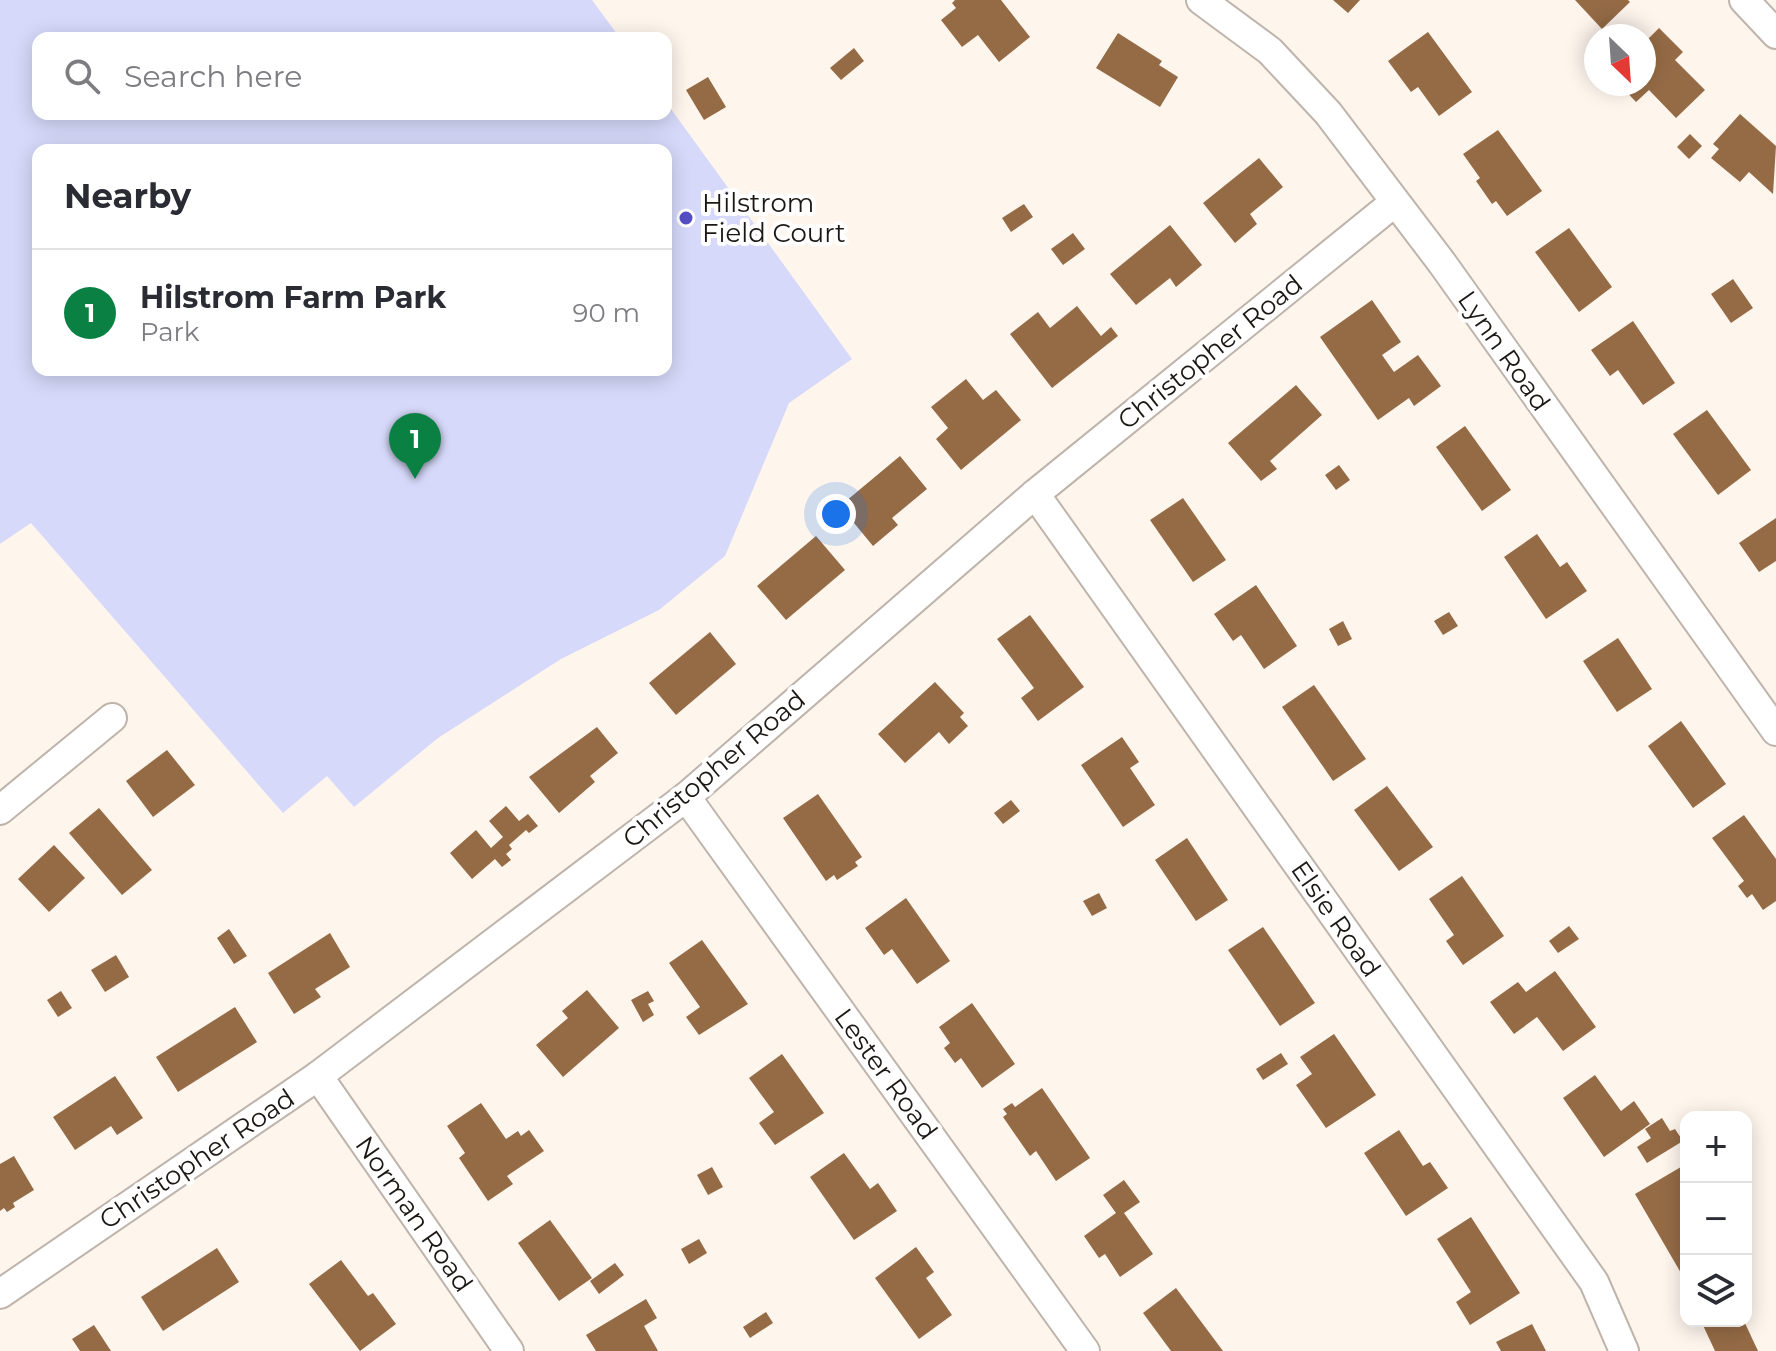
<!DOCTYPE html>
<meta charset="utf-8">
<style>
:root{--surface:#fff;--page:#f7f7f7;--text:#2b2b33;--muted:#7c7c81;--line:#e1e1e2;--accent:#0b8043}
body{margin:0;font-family:Montserrat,sans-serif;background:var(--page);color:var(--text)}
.controls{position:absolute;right:24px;bottom:24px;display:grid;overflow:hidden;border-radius:16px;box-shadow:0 4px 20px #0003}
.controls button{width:72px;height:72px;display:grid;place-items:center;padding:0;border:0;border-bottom:2px solid var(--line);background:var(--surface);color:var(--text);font:40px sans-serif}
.compass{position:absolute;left:1584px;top:24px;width:72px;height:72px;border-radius:50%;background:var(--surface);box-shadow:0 4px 20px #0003;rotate:155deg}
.you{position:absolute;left:836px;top:514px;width:28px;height:28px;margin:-20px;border:6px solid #fff;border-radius:50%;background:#1a73e8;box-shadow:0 0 0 12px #1a73e833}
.badge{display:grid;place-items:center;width:52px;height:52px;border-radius:50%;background:var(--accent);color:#fff;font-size:26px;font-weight:700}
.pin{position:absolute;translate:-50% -66px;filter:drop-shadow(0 2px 4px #0008)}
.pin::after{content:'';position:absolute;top:42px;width:28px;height:24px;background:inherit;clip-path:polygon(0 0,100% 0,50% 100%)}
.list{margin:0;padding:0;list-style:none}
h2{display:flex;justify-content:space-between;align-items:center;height:104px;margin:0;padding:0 32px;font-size:34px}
h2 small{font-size:26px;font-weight:400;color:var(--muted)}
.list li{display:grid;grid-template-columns:52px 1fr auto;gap:24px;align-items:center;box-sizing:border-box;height:128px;padding:0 32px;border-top:2px solid var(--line)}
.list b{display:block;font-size:30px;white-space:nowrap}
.list p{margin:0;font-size:26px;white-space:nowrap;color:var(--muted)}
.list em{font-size:26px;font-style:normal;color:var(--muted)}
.icon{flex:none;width:44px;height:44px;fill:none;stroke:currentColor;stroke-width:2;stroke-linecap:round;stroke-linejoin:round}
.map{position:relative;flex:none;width:1776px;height:1351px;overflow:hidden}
.search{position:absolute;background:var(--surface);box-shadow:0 4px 20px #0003;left:32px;top:32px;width:640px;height:88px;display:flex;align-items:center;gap:20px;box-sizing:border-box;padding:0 28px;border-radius:16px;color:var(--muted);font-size:30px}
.panel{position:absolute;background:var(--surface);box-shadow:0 4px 20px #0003;left:32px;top:144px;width:640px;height:232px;border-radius:16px}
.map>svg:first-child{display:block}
</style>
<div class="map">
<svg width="1776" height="1351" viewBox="0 0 1776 1351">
<rect width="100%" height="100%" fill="#fef5ed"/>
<!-- green -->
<path fill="#d6d9f9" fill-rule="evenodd" d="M 0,0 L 592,0 L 620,38 L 38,38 L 38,114 L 666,114 L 666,102 L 852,359 L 789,403 L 725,556 L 659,610 L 561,659 L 438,738 L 354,807 L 327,776 L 283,813 L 31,523 L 0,544 ZM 38,150 L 666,150 L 666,370 L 38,370 Z"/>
<!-- building -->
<g fill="#956b46">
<path d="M 955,0 L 1001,0 L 1030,37 L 999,62 L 978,35 L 962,47 L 941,20 L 956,8 L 952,3 Z"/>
<path d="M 1333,0 L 1360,0 L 1348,13 Z"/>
<path d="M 1575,0 L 1628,0 L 1630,2 L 1602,29 Z"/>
<path d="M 1659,28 L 1683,52 L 1675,60 L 1705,90 L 1676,118 L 1649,90 L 1636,102 L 1619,84 L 1644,84 L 1644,43 Z"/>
<path d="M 1428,32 L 1472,92 L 1439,116 L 1418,87 L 1411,92 L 1388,61 Z"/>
<path d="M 1118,33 L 1162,61 L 1159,65 L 1178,77 L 1160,107 L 1096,68 Z"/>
<path d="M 854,48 L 864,61 L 841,80 L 830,68 Z"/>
<path d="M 708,77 L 726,107 L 704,120 L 686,90 Z"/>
<path d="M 1740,114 L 1776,146 L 1773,194 L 1749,172 L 1740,182 L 1711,158 L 1719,149 L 1713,144 Z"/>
<path d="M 1498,130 L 1542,191 L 1507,216 L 1496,201 L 1492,204 L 1476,181 L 1480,178 L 1463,154 Z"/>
<path d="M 1690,134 L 1702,146 L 1689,159 L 1677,147 Z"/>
<path d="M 1259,158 L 1283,187 L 1250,214 L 1257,224 L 1235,243 L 1203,203 Z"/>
<path d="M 1024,204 L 1033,217 L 1011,232 L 1002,218 Z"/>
<path d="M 1170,225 L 1202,265 L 1176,287 L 1170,278 L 1136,305 L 1110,274 Z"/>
<path d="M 1569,228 L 1612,287 L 1579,312 L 1535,252 Z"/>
<path d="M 1073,233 L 1085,249 L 1063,265 L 1051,249 Z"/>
<path d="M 1733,279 L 1753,308 L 1731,323 L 1711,294 Z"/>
<path d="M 1372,300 L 1401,342 L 1382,355 L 1394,372 L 1418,355 L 1441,386 L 1414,406 L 1409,398 L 1378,420 L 1320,337 Z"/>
<path d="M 1077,306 L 1101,336 L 1111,327 L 1118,336 L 1052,388 L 1010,334 L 1038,312 L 1050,328 Z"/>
<path d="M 1633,321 L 1675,383 L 1643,405 L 1618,370 L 1610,376 L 1591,350 Z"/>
<path d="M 966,379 L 983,400 L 996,390 L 1021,420 L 961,470 L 936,439 L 948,428 L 931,407 Z"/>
<path d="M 1296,385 L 1322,415 L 1270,461 L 1277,469 L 1261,481 L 1228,443 Z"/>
<path d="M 1707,410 L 1751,470 L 1718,495 L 1673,434 Z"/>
<path d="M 1465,426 L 1511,490 L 1482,511 L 1436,447 Z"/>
<path d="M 900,456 L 927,489 L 892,518 L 898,525 L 873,546 L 840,506 Z"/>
<path d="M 1339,465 L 1350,480 L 1336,490 L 1325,475 Z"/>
<path d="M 1183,498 L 1226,560 L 1193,582 L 1150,520 Z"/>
<path d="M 1776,518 L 1776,561 L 1759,572 L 1739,543 Z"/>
<path d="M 1537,534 L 1560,567 L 1567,562 L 1587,591 L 1546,619 L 1504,557 Z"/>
<path d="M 816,536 L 845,570 L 786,620 L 757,586 Z"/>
<path d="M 1256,585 L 1297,646 L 1264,669 L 1241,635 L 1233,641 L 1214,614 Z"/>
<path d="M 1449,612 L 1458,626 L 1443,635 L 1434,621 Z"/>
<path d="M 1030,615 L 1084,687 L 1038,721 L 1021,698 L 1034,688 L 997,639 Z"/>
<path d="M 1343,621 L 1352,639 L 1338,646 L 1329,629 Z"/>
<path d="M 710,632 L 736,664 L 676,715 L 649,683 Z"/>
<path d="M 1618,638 L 1652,689 L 1617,712 L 1583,661 Z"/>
<path d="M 935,682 L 964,713 L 960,717 L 968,726 L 949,744 L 939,732 L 905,763 L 878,734 Z"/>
<path d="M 1314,685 L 1366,759 L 1333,781 L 1282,707 Z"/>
<path d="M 1681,721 L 1726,784 L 1693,808 L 1648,746 Z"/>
<path d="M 597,727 L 618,753 L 590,776 L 595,782 L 559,813 L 529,777 Z"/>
<path d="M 1122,737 L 1139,762 L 1130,768 L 1155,805 L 1123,827 L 1081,765 Z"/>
<path d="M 167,750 L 195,785 L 153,817 L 126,781 Z"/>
<path d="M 1387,786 L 1433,847 L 1399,871 L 1354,810 Z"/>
<path d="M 818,794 L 862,857 L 855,862 L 858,866 L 837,880 L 834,875 L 826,881 L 783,818 Z"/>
<path d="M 1011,800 L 1020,811 L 1003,824 L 994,813 Z"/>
<path d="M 506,806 L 519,821 L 528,814 L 538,826 L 529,833 L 526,830 L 509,845 L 512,849 L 506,854 L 511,860 L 502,867 L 495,859 L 472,879 L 450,853 L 476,830 L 491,848 L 503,837 L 489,821 Z"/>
<path d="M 99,808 L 152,870 L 122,895 L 69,833 Z"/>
<path d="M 1744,815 L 1776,859 L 1776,901 L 1763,910 L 1752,894 L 1747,898 L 1738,886 L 1744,881 L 1712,838 Z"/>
<path d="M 1187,838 L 1228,900 L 1196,921 L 1155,860 Z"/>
<path d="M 54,845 L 85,878 L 49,912 L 18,879 Z"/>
<path d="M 1462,876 L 1504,936 L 1463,965 L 1446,941 L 1454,935 L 1429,899 Z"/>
<path d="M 1099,893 L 1107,908 L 1092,916 L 1083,901 Z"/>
<path d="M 906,898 L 950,961 L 917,984 L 892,949 L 884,955 L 865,928 Z"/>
<path d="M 1569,926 L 1579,939 L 1558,953 L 1549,941 Z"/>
<path d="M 1263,927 L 1315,1003 L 1280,1026 L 1228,950 Z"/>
<path d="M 229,929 L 247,956 L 234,964 L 217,938 Z"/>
<path d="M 330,933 L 350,967 L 315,989 L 321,997 L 294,1014 L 268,973 Z"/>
<path d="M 702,940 L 748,1004 L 699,1035 L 686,1017 L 700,1007 L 669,963 Z"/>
<path d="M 116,955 L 129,977 L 105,992 L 91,970 Z"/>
<path d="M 1555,971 L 1596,1027 L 1563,1051 L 1537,1017 L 1514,1034 L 1490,1002 L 1518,982 L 1526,992 Z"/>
<path d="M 587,990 L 619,1028 L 563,1077 L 536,1045 L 568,1018 L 562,1011 Z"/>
<path d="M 61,991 L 72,1008 L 58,1017 L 47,1000 Z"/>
<path d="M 648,991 L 654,1001 L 648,1004 L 654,1015 L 643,1022 L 631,1000 Z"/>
<path d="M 972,1003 L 1015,1064 L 982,1088 L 961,1058 L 955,1063 L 944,1048 L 950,1043 L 939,1027 Z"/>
<path d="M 235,1007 L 257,1042 L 178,1092 L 156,1057 Z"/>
<path d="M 1334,1034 L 1376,1095 L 1326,1128 L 1296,1085 L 1312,1074 L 1300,1057 Z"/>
<path d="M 1281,1053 L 1288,1064 L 1263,1080 L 1256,1069 Z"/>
<path d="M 782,1054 L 824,1113 L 775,1145 L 759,1123 L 774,1112 L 749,1078 Z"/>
<path d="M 1595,1075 L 1621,1111 L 1634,1101 L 1650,1124 L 1604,1157 L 1563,1098 Z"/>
<path d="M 115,1076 L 143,1118 L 117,1135 L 111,1126 L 75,1150 L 53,1117 Z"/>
<path d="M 1042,1088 L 1090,1158 L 1056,1181 L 1036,1151 L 1030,1156 L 1003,1117 L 1007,1114 L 1003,1109 L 1012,1103 L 1015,1107 Z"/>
<path d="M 481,1103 L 506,1139 L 518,1131 L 521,1136 L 529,1130 L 544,1151 L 507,1176 L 513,1184 L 488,1201 L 459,1158 L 465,1153 L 447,1126 Z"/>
<path d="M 1662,1118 L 1670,1131 L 1675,1129 L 1683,1141 L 1647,1163 L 1637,1147 L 1651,1138 L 1645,1129 Z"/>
<path d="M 1399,1130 L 1423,1166 L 1430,1162 L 1448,1188 L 1406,1216 L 1364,1153 Z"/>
<path d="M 844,1153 L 870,1189 L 878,1183 L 897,1211 L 854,1240 L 810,1177 Z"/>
<path d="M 14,1156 L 34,1190 L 13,1203 L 15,1207 L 7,1212 L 4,1208 L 0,1211 L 0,1164 Z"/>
<path d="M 1686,1164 L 1686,1270 L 1681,1273 L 1635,1194 Z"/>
<path d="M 712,1167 L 723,1187 L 708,1195 L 697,1175 Z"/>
<path d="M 1124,1180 L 1140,1202 L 1124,1213 L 1153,1254 L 1120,1277 L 1105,1254 L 1099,1258 L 1084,1236 L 1116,1213 L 1103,1195 Z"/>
<path d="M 1471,1217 L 1520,1293 L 1470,1325 L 1456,1302 L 1471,1292 L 1437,1239 Z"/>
<path d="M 550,1220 L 592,1278 L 559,1301 L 518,1243 Z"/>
<path d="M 699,1239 L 707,1253 L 689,1264 L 681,1249 Z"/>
<path d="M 916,1247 L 934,1272 L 926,1278 L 952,1315 L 919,1339 L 875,1278 Z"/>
<path d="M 217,1248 L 239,1282 L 163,1331 L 141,1297 Z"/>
<path d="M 341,1260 L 368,1296 L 373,1293 L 396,1324 L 360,1351 L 309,1284 Z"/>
<path d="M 615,1263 L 624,1275 L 599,1294 L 590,1281 Z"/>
<path d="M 1176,1288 L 1223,1351 L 1171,1351 L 1143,1313 Z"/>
<path d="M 646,1299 L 657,1318 L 644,1326 L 658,1351 L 596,1351 L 586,1335 Z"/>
<path d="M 766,1312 L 773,1323 L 750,1338 L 743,1327 Z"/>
<path d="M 1701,1321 L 1744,1321 L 1758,1351 L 1715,1351 Z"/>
<path d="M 1532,1324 L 1546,1351 L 1501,1351 L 1496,1342 Z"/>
<path d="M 94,1325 L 111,1351 L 80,1351 L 72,1339 Z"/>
</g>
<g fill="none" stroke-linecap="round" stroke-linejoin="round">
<defs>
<g id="minor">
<path d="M 1201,0 L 1270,51 L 1328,113 L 1442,263 L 1776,731"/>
<path d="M 1744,0 L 1776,34"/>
<path d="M 1035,494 L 1594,1282 L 1624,1351"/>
<path d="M 686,797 L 1085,1351"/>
<path d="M 0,810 L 112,718"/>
<path d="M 318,1076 L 509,1351"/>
<path d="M 0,1294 L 318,1076 L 686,797 L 1035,494 L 1395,202"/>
</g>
</defs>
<!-- minor casing -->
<use href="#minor" stroke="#bfb4ab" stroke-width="32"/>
<!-- minor -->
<use href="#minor" stroke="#fff" stroke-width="28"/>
</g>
<!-- markers -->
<circle fill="#554ec6" stroke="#fff" stroke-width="3" cx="686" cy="218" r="8"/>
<g text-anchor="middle" stroke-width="8" stroke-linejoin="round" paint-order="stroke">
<!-- poi labels -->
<g font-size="26" fill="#1b1714" stroke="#fff" text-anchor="start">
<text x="702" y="212">Hilstrom<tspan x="702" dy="30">Field Court</tspan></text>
</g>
<!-- street labels -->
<g font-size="26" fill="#1b1714" stroke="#fff">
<text transform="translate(1504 351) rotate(55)" y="9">Lynn Road</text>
<text transform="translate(1210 352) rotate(-39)" y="9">Christopher Road</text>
<text transform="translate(714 769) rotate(-40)" y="9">Christopher Road</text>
<text transform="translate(1336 919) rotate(55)" y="9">Elsie Road</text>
<text transform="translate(886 1074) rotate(54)" y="9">Lester Road</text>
<text transform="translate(197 1159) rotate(-34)" y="9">Christopher Road</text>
<text transform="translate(414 1214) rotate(55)" y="9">Norman Road</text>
</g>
</g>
</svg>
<div class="controls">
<button>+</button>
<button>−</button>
<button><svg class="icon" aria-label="layers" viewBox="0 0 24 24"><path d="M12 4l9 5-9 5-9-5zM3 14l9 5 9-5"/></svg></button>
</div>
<svg class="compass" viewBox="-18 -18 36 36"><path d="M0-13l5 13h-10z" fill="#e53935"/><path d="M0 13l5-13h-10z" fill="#7c7c81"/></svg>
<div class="you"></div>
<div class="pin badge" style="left:415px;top:479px">1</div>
<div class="search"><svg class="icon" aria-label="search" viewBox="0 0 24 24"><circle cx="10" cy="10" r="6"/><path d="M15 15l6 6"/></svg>Search here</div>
<section class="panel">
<h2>Nearby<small></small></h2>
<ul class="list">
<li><span class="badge">1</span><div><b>Hilstrom Farm Park</b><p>Park</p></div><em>90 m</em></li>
</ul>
</section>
</div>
